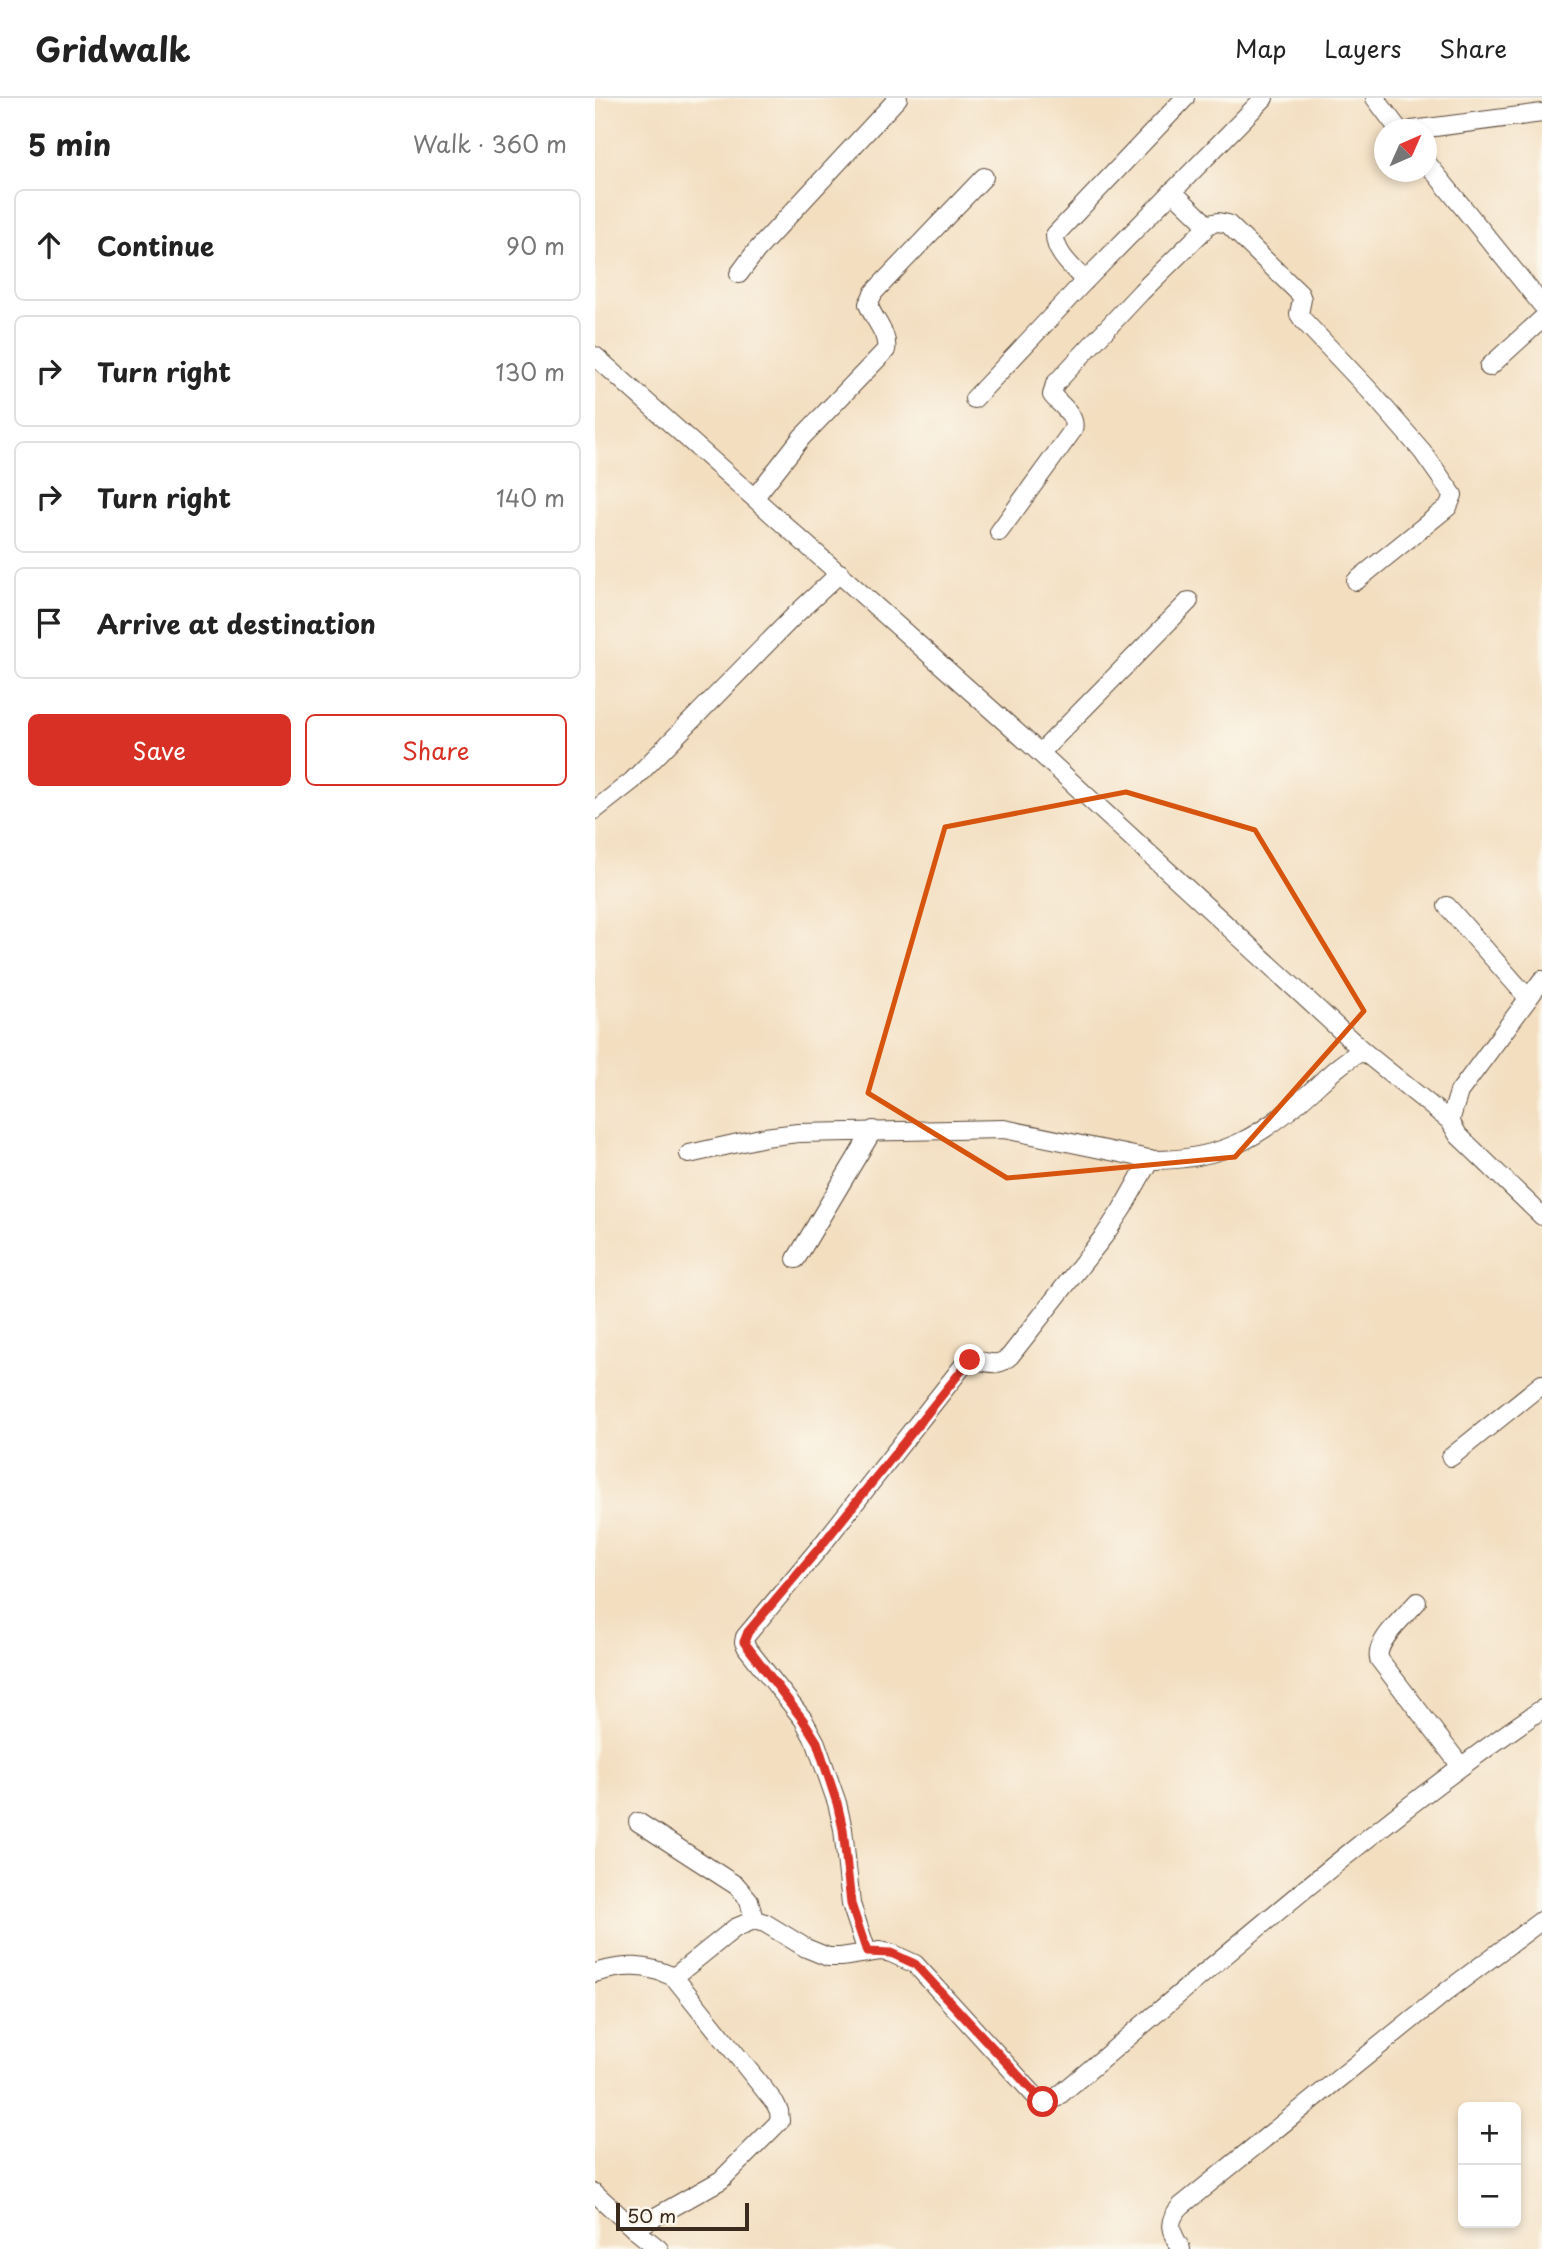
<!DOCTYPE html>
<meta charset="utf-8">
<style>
:root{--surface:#fff;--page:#f6f6f6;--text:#222;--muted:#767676;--line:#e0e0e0;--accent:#d93025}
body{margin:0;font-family:"Playpen Sans",sans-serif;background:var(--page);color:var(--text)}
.controls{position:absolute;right:21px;bottom:21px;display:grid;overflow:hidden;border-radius:10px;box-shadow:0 4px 10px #0003}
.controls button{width:63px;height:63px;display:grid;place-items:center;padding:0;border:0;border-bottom:2px solid var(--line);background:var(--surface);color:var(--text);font:35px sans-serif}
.compass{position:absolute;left:779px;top:21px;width:63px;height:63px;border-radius:50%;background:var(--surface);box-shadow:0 4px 10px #0003;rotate:45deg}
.scale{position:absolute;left:21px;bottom:18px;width:133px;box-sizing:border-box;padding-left:7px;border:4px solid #3b2a1e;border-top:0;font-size:19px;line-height:24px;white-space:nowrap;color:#3b2a1e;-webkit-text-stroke:5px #fbf7ec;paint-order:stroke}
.stop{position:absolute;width:21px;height:21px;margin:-16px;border:5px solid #d93025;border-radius:50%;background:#fff}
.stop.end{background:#d93025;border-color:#fff;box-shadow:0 2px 7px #0008}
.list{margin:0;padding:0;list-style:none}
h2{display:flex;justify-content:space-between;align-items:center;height:91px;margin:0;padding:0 28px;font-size:30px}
h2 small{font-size:23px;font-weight:400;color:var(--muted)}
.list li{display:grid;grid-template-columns:46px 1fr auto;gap:21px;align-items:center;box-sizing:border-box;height:112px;margin:0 14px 14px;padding:0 14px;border:2px solid var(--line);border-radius:10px}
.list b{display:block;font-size:26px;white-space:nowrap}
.list em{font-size:23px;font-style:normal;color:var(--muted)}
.actions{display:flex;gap:14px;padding:21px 28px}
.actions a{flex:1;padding:16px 0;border:2px solid var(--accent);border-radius:10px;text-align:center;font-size:24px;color:var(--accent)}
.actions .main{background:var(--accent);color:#fff}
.icon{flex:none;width:38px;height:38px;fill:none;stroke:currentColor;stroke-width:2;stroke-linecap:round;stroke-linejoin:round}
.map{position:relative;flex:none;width:947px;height:2151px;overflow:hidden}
header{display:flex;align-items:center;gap:42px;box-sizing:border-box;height:98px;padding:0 35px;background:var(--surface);border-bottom:2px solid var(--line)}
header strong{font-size:33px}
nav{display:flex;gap:38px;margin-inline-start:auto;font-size:24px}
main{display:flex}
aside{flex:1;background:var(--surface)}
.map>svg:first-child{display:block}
</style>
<header>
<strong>Gridwalk</strong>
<nav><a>Map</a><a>Layers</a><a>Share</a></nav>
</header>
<main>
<aside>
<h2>5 min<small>Walk · 360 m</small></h2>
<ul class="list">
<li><svg class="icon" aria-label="ahead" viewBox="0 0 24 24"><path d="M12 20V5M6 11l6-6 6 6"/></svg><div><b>Continue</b></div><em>90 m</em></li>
<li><svg class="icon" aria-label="right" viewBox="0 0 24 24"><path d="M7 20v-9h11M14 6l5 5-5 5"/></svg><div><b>Turn right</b></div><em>130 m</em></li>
<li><svg class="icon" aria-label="right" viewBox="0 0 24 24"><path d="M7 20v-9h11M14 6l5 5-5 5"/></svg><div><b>Turn right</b></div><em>140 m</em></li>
<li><svg class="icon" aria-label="arrive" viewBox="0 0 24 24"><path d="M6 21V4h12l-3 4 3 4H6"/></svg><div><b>Arrive at destination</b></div></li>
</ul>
<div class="actions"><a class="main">Save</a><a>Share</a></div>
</aside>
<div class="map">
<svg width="947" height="2151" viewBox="0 0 947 2151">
<rect width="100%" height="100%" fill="#fbf7ec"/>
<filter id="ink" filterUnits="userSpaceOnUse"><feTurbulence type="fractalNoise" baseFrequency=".0143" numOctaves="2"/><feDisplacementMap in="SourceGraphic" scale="14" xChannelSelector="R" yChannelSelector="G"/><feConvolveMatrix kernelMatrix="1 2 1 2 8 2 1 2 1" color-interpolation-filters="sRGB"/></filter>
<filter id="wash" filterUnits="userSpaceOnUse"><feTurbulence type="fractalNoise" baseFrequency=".00686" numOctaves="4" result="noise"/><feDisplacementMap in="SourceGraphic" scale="28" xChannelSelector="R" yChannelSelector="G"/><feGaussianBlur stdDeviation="1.57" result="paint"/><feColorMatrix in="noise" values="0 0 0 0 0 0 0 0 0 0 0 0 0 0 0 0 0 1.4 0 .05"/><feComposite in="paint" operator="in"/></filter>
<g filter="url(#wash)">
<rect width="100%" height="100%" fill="#f3dec0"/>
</g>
<g filter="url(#ink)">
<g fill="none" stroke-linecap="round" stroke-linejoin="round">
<defs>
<g id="minor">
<path d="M 780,0 L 804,32"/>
<path d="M 817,32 L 947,15"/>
<path d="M 832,65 L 947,207"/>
<path d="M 610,127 L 623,124 L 633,126 L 705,196 L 707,201 L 704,216 L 708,222 L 775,293 L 827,353 L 858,397 L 853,409 L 761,483"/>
<path d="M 144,176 L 161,153 L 303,0"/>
<path d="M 490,183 C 479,170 460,156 460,137 L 590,0"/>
<path d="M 0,258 L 445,655 L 768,953 L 855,1023"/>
<path d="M 894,269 L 947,221"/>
<path d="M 379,301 L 486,187 L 669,0"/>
<path d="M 160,399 L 207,339 L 291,252 C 294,236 278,221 273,206 L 279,194 L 389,79"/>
<path d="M 404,434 L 478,332 C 482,317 466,308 457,297 L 460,286 L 546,194 L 608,133 L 610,127 L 606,121 L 577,93"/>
<path d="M 445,655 L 594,503"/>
<path d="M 0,712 L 37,683 L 200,517 L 245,475"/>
<path d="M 852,808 L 933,900"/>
<path d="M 947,882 L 864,994 L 855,1023 L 863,1037 L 947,1118"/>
<path d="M 94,1056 L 170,1039 L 203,1035 L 409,1031 L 559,1062 C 625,1062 665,1040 713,996 C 731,980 747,963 768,953"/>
<path d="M 201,1161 L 278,1032"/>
<path d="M 856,1359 L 947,1286"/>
<path d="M 822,1504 C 810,1518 780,1543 784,1561 L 865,1667"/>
<path d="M 43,1724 L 142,1788 L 154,1802 L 159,1822"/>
<path d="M 272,1854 L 256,1806 L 248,1731 L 242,1705 L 221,1645 L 208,1621 L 152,1550 L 149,1544 L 150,1539 L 226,1448 L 371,1264 C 389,1258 398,1274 415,1258 L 509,1138 L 527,1111 L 555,1061"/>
<path d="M 0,1875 C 29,1866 51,1866 79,1879"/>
<path d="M 0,2095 L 39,2131"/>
<path d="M 64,2151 L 39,2131 L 126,2082 L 185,2023 L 184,2013 L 180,2005 L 79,1879 L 140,1830 L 159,1822 L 170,1825 L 211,1850 L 233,1859 L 246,1859 L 285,1853 L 296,1855 L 320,1866 L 442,2000 L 452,2005 L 461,2000 C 620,1867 776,1728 947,1611"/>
<path d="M 586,2151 C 575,2133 571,2124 586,2108 L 852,1893 L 947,1822"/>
</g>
</defs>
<!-- minor casing -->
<use href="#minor" stroke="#574536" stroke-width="20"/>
<!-- minor -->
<use href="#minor" stroke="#fff" stroke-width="18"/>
</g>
</g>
<g fill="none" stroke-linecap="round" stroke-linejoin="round" filter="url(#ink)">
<!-- route -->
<path stroke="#d93025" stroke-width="9" d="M 375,1262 L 226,1448 L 153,1534 L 149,1544 L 208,1622 L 222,1644 L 242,1705 L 248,1731 L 256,1806 L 272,1854 L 296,1855 L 320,1866 L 448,2004"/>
</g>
<!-- marked area -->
<path fill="none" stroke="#d7540e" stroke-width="5" stroke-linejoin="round" d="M 531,694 L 660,732 L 769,913 L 640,1059 L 412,1080 L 273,995 L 350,729 Z"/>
</svg>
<div class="controls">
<button>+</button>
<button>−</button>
</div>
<svg class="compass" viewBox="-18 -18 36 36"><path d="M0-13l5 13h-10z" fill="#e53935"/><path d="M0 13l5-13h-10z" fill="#767676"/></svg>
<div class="scale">50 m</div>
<div class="stop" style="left:448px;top:2004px"></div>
<div class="stop end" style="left:375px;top:1262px"></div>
</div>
</main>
